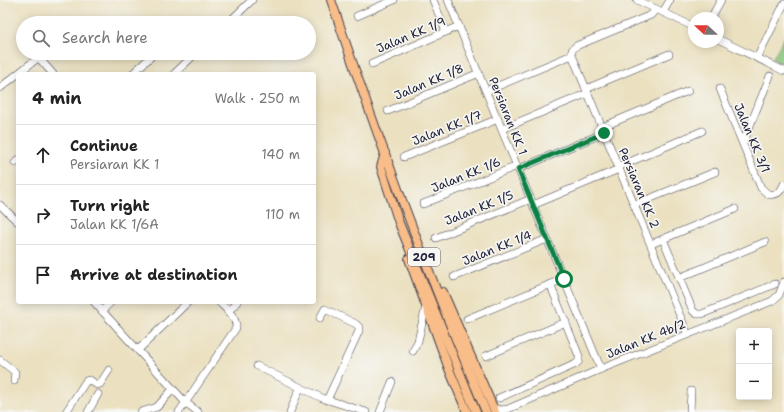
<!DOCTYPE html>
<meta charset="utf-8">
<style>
:root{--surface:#fff;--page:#f6f6f6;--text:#222;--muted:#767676;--line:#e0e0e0}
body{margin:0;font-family:"Shantell Sans",sans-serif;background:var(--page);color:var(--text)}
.controls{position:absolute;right:12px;bottom:12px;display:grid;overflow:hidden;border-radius:4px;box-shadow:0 2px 10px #0003}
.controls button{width:36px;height:36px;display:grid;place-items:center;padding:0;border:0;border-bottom:1px solid var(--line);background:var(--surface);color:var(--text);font:20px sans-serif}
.compass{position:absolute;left:688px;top:12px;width:36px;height:36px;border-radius:50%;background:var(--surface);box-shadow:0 2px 10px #0003;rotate:292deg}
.stop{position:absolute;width:12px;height:12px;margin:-9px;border:3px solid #0b8043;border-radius:50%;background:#fff}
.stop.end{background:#0b8043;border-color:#fff;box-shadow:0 1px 4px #0008}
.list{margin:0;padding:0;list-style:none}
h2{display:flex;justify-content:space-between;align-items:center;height:52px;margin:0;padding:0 16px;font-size:17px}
h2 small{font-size:13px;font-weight:400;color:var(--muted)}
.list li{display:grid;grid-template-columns:26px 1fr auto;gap:12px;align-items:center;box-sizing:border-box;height:60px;padding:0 16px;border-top:1px solid var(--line)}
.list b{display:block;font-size:15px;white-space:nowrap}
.list p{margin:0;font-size:13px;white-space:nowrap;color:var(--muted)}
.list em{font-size:13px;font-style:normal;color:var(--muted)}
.icon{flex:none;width:22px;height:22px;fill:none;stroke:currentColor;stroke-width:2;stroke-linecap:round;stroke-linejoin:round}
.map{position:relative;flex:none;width:784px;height:412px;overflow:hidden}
.search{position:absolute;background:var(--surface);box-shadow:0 2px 10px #0003;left:16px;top:16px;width:300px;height:44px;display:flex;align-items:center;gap:10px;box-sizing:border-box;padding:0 14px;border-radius:22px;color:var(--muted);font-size:15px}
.panel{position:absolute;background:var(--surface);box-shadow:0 2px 10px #0003;left:16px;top:72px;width:300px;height:232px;border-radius:4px}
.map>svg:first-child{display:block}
</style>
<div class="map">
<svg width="784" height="412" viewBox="0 0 784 412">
<rect width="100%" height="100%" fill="#f6f6f2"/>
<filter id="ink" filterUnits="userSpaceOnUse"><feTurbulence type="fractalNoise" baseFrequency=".025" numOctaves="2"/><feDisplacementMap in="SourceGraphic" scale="8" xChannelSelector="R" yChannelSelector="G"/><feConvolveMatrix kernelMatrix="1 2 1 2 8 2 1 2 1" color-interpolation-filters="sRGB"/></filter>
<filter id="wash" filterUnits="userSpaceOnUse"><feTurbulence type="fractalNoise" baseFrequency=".012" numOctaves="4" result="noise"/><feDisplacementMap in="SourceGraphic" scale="16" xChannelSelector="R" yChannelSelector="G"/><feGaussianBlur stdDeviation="0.9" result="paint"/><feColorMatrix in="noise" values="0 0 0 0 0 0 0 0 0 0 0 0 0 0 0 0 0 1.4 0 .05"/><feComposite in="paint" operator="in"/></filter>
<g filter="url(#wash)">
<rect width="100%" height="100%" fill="#ebe1c1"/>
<!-- green -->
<path fill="#89c57b" stroke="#56745b" d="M 784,38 L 784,65 L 772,59 Z"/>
</g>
<g filter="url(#ink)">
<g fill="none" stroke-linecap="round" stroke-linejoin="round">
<defs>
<g id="minor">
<path d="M 433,0 L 446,32"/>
<path d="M 448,0 L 601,369"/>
<path d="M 637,0 L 694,27"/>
<path d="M 656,9 L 651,15 L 576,46 L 572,50 L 572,55 L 688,335"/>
<path d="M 663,12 L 670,0"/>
<path d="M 357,16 L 394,0"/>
<path d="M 711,18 L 721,0"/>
<path d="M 228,23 L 252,0"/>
<path d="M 718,39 L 784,71"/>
<path d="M 39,58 L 53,74"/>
<path d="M 757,58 L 784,4"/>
<path d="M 372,64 L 459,26"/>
<path d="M 132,74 L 155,53"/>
<path d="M 174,74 L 196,53"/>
<path d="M 0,88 L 44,53"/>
<path d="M 586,89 L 669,54"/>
<path d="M 720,89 L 761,188 L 768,194 C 777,196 781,192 784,184"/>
<path d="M 486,91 L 572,55"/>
<path d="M 388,111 L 479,73"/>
<path d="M 602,127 L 688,91"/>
<path d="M 502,129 L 588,93"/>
<path d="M 743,143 L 770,76"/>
<path d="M 404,157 L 498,119"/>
<path d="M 15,163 L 18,160"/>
<path d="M 618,167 L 702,131"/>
<path d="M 518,169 L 604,133"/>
<path d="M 423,204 L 517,166"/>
<path d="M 0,205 L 18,222"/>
<path d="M 533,205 L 619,169"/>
<path d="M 634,205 L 715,172"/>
<path d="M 436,238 L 531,199"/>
<path d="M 663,239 L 693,311 L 697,314 L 702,314 L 775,284"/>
<path d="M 651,244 L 735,209"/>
<path d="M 454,277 L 547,239"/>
<path d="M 679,278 L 765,242"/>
<path d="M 94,302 L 185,402 L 198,412"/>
<path d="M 102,311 L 111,302"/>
<path d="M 228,312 L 237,302"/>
<path d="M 320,318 L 325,309 L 356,324 L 359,327 L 359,331 L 327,400"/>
<path d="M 467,319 L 563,279"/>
<path d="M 138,350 L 188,302"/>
<path d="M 413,351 L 418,341 L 426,306"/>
<path d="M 486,356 L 566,322"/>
<path d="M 0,360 L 15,372 L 14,381"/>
<path d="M 257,366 L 322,398 L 366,412"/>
<path d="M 499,398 L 576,364 L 579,361 L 579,356 L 550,284"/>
<path d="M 494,408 L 501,410 L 508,409 L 601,369 L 772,301 L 779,295 L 784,282"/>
<path d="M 66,412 L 86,381 L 90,380 L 97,385 L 100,384 L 109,370"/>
<path d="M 88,412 L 98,394"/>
<path d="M 141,412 L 157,407 L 173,389"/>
<path d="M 179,412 L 236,328 C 237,317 226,309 219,302"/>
<path d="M 290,412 L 300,388"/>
<path d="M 380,412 L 392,382"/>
<path d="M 690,412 L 691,391"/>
</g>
<g id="major">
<path d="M 331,0 C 378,139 429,277 486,412"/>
<path d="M 385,153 L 381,167 L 399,223 L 476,412"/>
<path d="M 409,259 L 449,369 L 467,412"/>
<path d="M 443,292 L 495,412"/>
</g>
</defs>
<!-- minor casing -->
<use href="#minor" stroke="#403f4f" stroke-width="8"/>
<!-- major casing -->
<use href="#major" stroke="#403f4f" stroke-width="10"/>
<!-- minor -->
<use href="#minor" stroke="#fff" stroke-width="7"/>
<!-- major -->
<use href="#major" stroke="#f8bd89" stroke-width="8"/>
</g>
</g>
<g fill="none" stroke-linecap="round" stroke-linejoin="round" filter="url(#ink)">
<!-- route -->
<path stroke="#0b8043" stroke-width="5" d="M 564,279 L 518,169 L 604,133"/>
</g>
<g text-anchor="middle" stroke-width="3.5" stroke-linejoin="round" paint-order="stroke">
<!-- shield labels -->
<rect fill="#f6f6f2" stroke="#626272" stroke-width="1" x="408" y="248" width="32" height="18" rx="3"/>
<g font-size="11" font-weight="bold" fill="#22223b">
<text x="424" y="261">209</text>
</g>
<!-- street labels -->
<g font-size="12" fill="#22223b" stroke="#f6f6f2">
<text transform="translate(411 35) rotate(-23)" y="4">Jalan KK 1/9</text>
<text transform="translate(429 82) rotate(-23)" y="4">Jalan KK 1/8</text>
<text transform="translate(508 116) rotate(68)" y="4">Persiaran KK 1</text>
<text transform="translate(447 128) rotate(-22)" y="4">Jalan KK 1/7</text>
<text transform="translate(752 138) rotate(67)" y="4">Jalan KK 3/1</text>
<text transform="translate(466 175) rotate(-22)" y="4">Jalan KK 1/6</text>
<text transform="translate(639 188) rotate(67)" y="4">Persiaran KK 2</text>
<text transform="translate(479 208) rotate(-22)" y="4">Jalan KK 1/5</text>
<text transform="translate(497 248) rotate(-22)" y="4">Jalan KK 1/4</text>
<text transform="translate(646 339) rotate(-22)" y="4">Jalan KK 4b/2</text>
</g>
</g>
</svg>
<div class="controls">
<button>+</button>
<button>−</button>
</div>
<svg class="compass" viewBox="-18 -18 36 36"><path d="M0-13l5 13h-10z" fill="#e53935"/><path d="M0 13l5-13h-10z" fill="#767676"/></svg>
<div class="stop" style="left:564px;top:279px"></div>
<div class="stop end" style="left:604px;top:133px"></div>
<div class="search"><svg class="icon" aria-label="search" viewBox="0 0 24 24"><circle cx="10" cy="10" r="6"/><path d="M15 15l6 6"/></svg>Search here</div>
<section class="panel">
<h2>4 min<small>Walk · 250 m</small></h2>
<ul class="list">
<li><svg class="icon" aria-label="ahead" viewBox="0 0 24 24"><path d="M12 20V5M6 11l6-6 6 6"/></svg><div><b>Continue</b><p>Persiaran KK 1</p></div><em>140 m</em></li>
<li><svg class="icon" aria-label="right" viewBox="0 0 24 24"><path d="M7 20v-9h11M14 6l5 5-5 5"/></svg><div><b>Turn right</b><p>Jalan KK 1/6A</p></div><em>110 m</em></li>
<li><svg class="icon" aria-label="arrive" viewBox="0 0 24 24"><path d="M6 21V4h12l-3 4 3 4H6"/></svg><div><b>Arrive at destination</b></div></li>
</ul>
</section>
</div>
